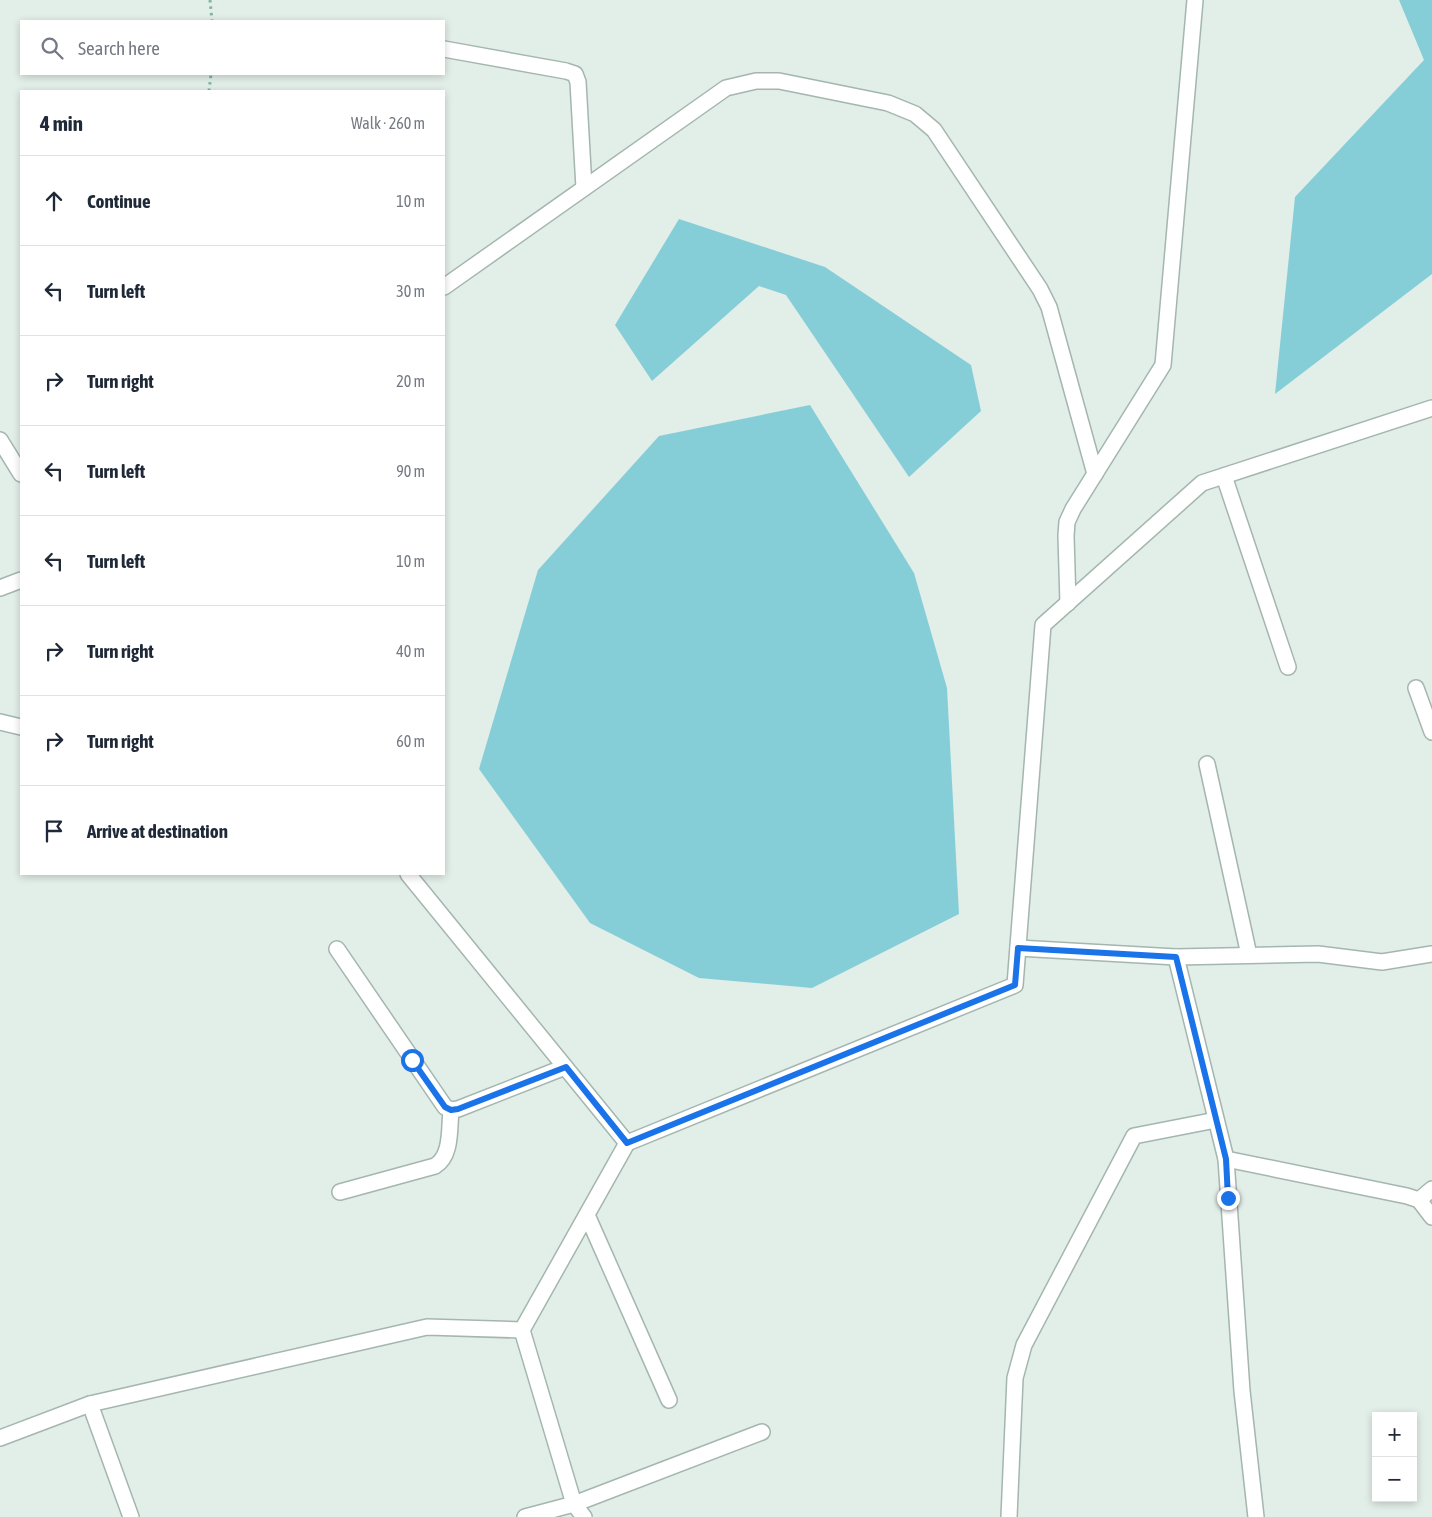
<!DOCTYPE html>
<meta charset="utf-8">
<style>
:root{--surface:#fff;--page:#f6f6f7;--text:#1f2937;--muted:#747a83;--line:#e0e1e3}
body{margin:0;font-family:"Asap Condensed",sans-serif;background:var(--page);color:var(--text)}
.controls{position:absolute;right:15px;bottom:15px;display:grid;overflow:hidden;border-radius:0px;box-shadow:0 2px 8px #0003}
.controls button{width:45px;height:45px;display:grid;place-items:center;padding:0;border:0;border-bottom:1px solid var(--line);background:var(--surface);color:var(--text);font:25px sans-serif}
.stop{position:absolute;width:15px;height:15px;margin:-11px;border:4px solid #1a73e8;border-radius:50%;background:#fff}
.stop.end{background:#1a73e8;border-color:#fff;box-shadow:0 1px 5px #0008}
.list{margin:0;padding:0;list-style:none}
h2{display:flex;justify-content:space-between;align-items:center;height:65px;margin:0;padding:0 20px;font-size:21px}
h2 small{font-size:16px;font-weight:400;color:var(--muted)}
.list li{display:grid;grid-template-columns:32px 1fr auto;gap:15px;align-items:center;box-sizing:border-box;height:90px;padding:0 20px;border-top:1px solid var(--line)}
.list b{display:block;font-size:19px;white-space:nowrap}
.list em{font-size:16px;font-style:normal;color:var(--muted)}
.icon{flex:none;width:28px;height:28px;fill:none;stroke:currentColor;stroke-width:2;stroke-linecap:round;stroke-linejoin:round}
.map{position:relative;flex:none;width:1432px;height:1517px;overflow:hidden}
.search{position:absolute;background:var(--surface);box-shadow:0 2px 8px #0003;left:20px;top:20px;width:425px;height:55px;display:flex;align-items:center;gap:12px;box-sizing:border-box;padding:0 18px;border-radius:0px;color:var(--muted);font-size:19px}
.panel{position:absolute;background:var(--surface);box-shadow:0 2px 8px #0003;left:20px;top:90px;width:425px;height:785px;border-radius:0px}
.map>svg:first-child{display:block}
</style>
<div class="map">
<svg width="1432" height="1517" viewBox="0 0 1432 1517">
<rect width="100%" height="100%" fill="#e2eee8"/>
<!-- water -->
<g fill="#86ced7">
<path d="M 1399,0 L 1432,0 L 1432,274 L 1275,394 L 1295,197 L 1424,60 Z"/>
<path d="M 679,219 L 825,267 L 971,365 L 981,411 L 909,477 L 786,295 L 759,286 L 652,381 L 615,325 Z"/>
<path d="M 810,405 L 914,573 L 947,688 L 959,914 L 812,988 L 699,978 L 590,923 L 479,769 L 538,570 L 659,436 Z"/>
</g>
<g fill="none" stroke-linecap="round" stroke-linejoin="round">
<defs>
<g id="lane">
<path d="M 444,49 L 566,71 L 575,74 L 578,82 L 584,188"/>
<path d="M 0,722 L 21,727"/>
<path d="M 90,1404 L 131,1517"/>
<path d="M 525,1517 L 574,1504"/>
</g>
<g id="street">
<path d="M 444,287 L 726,88 L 756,81 L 779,81 L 888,103 L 915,114 L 934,130 L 1040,289 L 1049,307 L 1095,474"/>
<path d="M 0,440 L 21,474"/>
<path d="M 1224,476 L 1288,667"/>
<path d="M 0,588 L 21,580"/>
<path d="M 1068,603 L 1066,536 L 1067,522 L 1073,509 L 1163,365 L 1195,0"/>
<path d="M 1416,688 L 1432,732"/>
<path d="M 1207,764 L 1249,955"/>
<path d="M 408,874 L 627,1143"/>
<path d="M 1018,948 L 1176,957 L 1318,954 L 1382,962 L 1432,954"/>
<path d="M 337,949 L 445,1107 L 451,1110 L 458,1109 L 565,1067"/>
<path d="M 1176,957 L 1226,1159 L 1242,1391 L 1256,1517"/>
<path d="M 1226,1159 L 1407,1196 L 1419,1200 L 1432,1217"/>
<path d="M 340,1192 L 435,1166 C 452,1156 449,1129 451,1110"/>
<path d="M 1419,1200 L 1432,1189"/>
<path d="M 587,1215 L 669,1400"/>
<path d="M 0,1438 L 90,1404 L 427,1327 L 522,1330"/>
<path d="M 574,1504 L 762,1432"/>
<path d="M 584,1517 L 574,1504 L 522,1330 L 627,1143 L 1015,985 L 1043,625 L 1202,483 L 1432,408"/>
<path d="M 1009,1517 L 1015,1378 L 1024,1345 L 1134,1136 L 1216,1120"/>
</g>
</defs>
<!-- lane casing -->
<use href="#lane" stroke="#a4b6af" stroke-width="18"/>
<!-- street casing -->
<use href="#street" stroke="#a4b6af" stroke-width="18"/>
<!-- path -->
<g stroke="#80b4a2" stroke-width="3" stroke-dasharray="2.5 4" stroke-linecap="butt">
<path d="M 210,0 L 212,21"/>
<path d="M 209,91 L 211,74"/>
</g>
<!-- lane -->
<use href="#lane" stroke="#fff" stroke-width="15"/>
<!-- street -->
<use href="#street" stroke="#fff" stroke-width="15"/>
</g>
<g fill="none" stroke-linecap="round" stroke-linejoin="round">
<!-- route -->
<path stroke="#1a73e8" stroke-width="6" d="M 412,1060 L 445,1107 L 451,1110 L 458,1109 L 566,1067 L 627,1143 L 1015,985 L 1018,948 L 1176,957 L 1226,1159 L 1228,1198"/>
</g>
</svg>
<div class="controls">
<button>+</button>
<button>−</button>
</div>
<div class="stop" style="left:412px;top:1060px"></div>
<div class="stop end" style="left:1228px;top:1198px"></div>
<div class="search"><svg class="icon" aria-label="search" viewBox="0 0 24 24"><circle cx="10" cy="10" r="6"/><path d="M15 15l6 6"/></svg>Search here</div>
<section class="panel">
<h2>4 min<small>Walk · 260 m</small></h2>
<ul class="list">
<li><svg class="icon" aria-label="ahead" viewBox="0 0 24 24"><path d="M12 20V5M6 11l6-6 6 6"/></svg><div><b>Continue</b></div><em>10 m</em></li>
<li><svg class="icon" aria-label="left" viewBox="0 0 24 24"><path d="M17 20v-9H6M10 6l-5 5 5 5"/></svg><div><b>Turn left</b></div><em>30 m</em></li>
<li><svg class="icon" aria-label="right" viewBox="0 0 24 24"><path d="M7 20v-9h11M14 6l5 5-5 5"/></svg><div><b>Turn right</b></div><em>20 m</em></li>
<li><svg class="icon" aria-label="left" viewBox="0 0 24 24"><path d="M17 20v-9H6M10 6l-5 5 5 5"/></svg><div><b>Turn left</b></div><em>90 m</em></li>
<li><svg class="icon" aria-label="left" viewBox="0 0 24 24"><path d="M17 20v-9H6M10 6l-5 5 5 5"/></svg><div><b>Turn left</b></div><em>10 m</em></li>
<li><svg class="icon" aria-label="right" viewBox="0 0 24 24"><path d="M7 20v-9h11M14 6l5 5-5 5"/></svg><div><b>Turn right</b></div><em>40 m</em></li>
<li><svg class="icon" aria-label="right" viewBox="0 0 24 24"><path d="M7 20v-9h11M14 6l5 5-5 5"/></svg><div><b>Turn right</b></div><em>60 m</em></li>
<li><svg class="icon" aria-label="arrive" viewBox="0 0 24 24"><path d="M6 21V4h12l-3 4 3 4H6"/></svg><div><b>Arrive at destination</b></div></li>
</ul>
</section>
</div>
